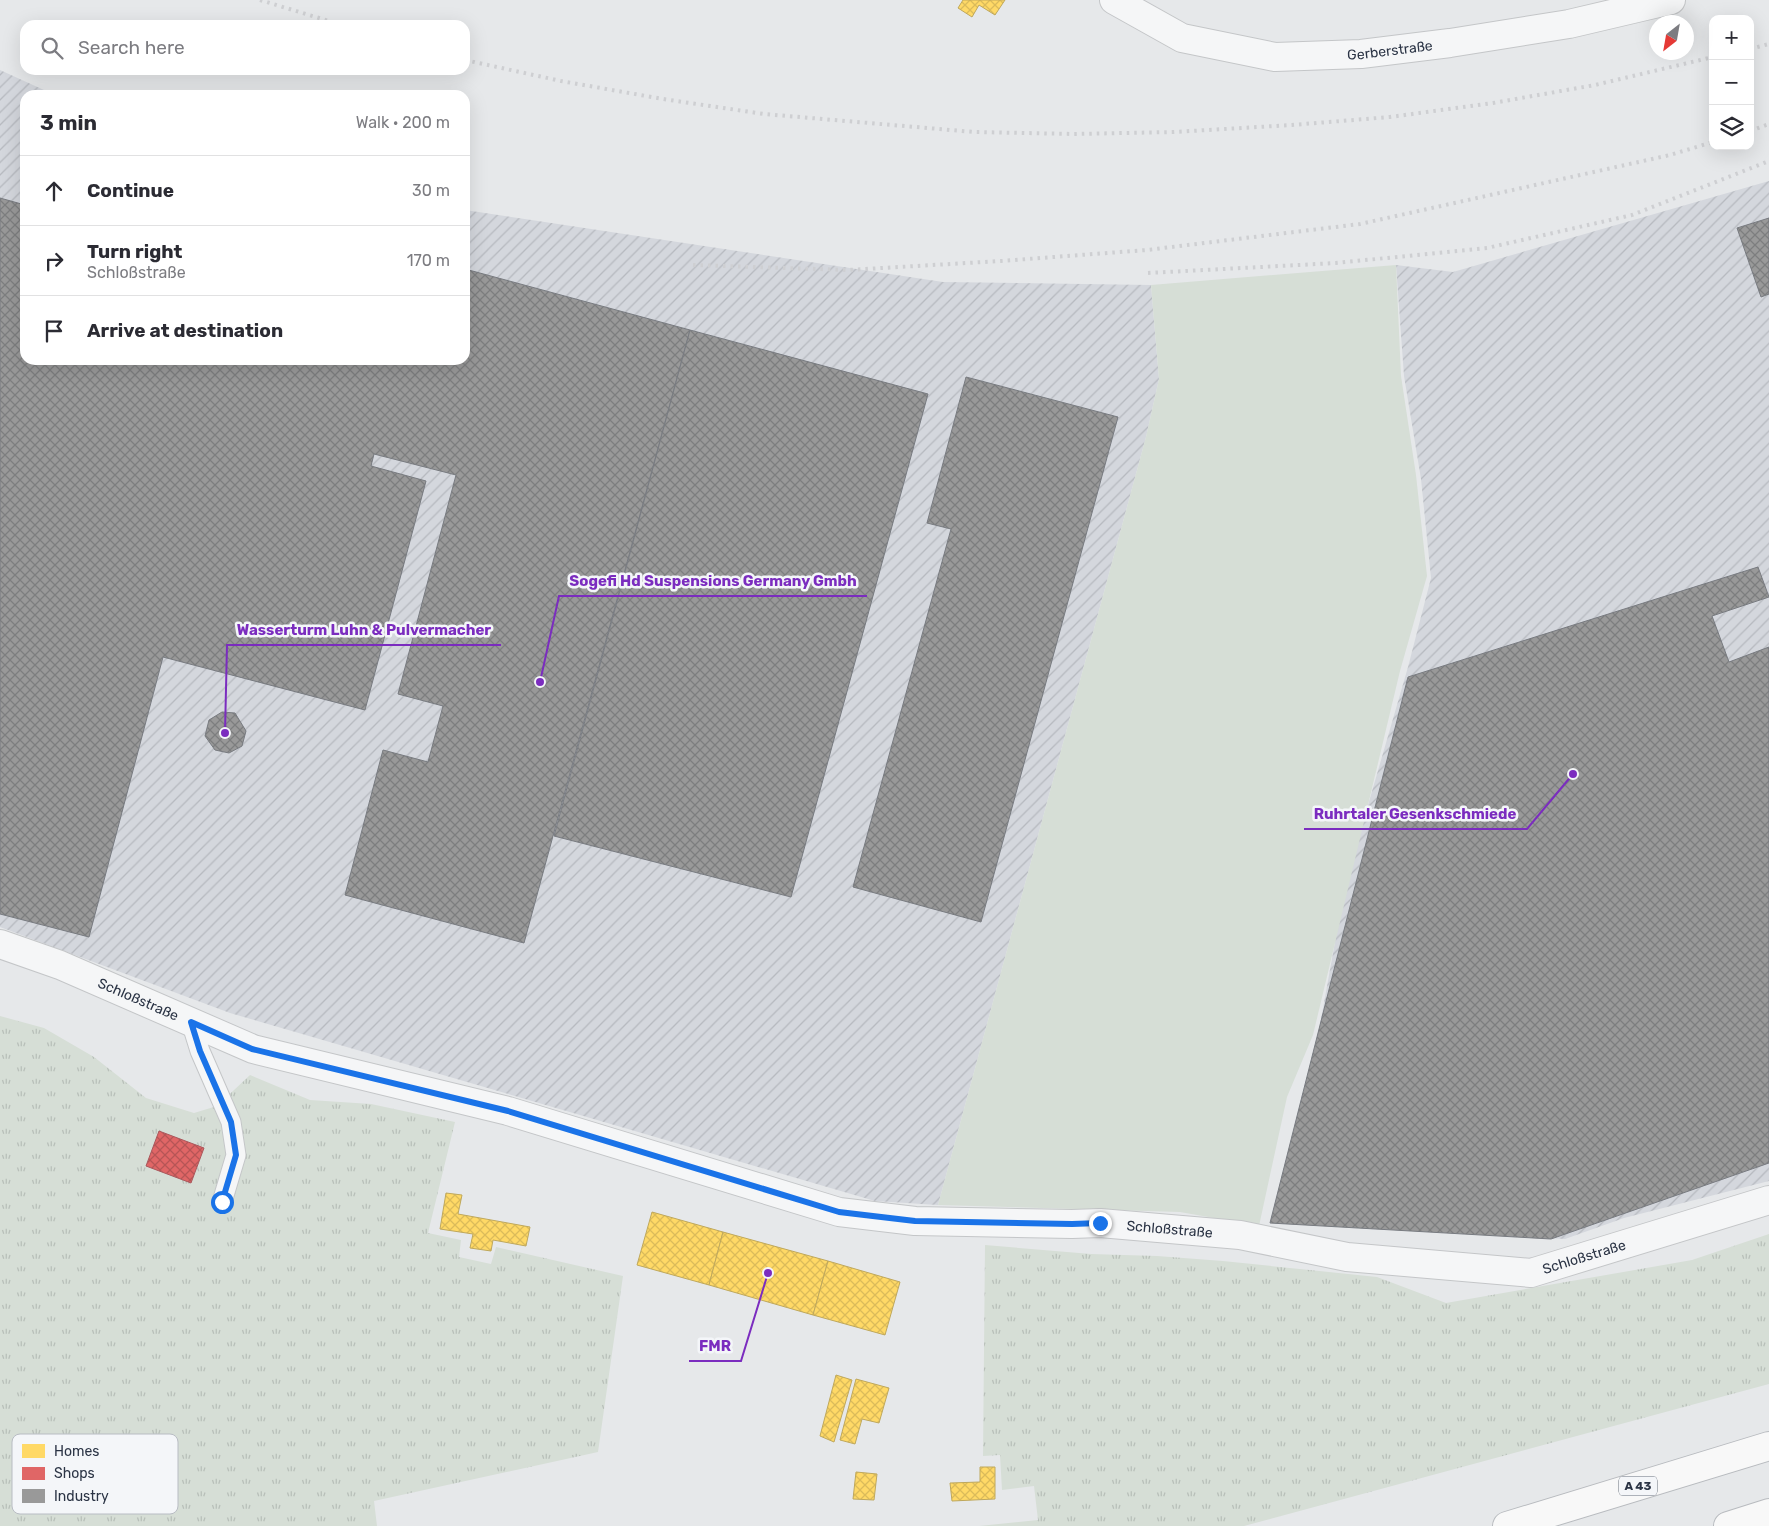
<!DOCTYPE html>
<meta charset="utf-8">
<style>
:root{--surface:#fff;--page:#f2f2f3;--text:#2b2b33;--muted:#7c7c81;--line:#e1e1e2}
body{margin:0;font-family:Rubik,sans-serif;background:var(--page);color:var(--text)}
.controls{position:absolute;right:15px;top:15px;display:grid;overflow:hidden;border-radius:10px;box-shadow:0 5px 20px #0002}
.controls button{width:45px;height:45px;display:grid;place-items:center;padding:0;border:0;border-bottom:1px solid var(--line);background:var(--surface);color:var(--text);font:25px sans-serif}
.compass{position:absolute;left:1649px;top:15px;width:45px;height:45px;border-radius:50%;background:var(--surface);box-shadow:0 5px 20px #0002;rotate:211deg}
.stop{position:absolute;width:15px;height:15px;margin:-11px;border:4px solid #1a73e8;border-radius:50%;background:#fff}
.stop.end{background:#1a73e8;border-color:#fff;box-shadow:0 1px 5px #0008}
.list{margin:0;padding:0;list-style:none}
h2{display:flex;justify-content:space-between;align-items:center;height:65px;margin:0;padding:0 20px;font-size:21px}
h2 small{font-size:16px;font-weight:400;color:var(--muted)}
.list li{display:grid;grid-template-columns:32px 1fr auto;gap:15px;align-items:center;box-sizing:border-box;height:70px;padding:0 20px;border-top:1px solid var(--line)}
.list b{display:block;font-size:19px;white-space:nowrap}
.list p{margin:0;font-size:16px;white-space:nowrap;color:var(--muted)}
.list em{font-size:16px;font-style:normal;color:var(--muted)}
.icon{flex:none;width:28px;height:28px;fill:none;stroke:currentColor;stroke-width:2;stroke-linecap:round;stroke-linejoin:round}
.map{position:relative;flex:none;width:1769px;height:1526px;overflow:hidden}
.search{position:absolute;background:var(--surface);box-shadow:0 5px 20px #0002;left:20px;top:20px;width:450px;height:55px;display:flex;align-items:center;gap:12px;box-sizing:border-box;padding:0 18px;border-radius:15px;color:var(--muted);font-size:19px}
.panel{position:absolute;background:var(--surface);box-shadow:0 5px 20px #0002;left:20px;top:90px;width:450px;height:275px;border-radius:15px}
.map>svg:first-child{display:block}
</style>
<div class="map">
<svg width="1769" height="1526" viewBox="0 0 1769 1526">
<defs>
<pattern id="industrial-furrows" width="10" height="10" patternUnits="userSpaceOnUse" patternTransform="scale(1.25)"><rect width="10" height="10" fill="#d4d7dd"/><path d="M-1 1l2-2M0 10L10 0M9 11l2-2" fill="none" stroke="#b6b9bf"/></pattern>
<pattern id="grass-tufts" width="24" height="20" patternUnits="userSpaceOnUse" patternTransform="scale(1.25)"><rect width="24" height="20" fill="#d6ded6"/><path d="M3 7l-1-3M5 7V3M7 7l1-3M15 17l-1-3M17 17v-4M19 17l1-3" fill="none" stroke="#b8bfb9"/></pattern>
<pattern id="homes-cross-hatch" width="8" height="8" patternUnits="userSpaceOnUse" patternTransform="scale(1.25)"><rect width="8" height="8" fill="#ffd966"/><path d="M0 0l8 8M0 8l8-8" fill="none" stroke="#dbbb5a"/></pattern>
<pattern id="shops-cross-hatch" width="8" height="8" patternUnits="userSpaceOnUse" patternTransform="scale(1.25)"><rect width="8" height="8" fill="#e06666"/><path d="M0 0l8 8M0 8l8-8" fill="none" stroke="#b65556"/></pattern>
<pattern id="industry-cross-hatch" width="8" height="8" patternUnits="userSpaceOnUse" patternTransform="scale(1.25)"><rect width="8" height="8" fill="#999"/><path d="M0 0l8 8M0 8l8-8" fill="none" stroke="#7d7e7f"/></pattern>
</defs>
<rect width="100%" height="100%" fill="#e6e8ea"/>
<!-- industrial -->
<g fill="url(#industrial-furrows)">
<path d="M 0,70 L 55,95 L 25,95 L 25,360 L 465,360 L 465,210 L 943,282 L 1151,285 L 1159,379 L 1146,437 L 938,1205 L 875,1201 L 230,1013 L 0,927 Z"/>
<path d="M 1769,181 L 1769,1181 L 1624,1218 L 1565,1239 L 1270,1223 L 1320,1025 L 1346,881 L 1408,667 L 1431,578 L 1421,479 L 1404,376 L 1396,265 L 1453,272 Z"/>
</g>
<!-- grass -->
<g fill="url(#grass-tufts)">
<path d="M 0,1016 L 44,1028 L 94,1057 L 146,1098 L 194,1113 L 217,1106 L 250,1075 L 310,1100 L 371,1104 L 455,1122 L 428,1233 L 461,1240 L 459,1257 L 491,1264 L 496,1247 L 623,1276 L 598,1452 L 374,1501 L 377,1526 L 0,1526 Z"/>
<path d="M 1769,1234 L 1769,1384 L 1244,1526 L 979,1526 L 1038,1520 L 1034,1486 L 1002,1490 L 1000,1455 L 983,1456 L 985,1245 L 1091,1254 L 1157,1256 L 1223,1261 L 1377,1277 L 1446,1303 L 1692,1260 Z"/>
</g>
<!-- garden -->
<path fill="#d6ded6" d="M 1396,265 L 1401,376 L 1416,475 L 1427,576 L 1400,671 L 1313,1035 L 1287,1097 L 1259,1226 L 1180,1212 L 938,1205 L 1146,437 L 1159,379 L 1151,285 Z"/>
<!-- homes -->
<g fill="url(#homes-cross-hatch)" stroke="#bfa85c">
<path d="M 963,0 L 1005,0 L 995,15 L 979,5 L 972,17 L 958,8 Z"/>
<path d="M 446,1193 L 462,1195 L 458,1214 L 530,1227 L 526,1246 L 493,1240 L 491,1251 L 470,1248 L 473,1234 L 440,1229 Z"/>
<path d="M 652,1212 L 723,1232 L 709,1285 L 637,1265 Z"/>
<path d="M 723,1232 L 828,1261 L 813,1315 L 709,1285 Z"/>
<path d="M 828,1261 L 900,1282 L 885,1335 L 813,1315 Z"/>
<path d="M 836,1375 L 852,1380 L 834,1442 L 820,1436 Z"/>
<path d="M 856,1379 L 889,1388 L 879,1423 L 862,1419 L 855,1444 L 840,1440 Z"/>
<path d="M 980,1467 L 995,1467 L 995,1499 L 952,1501 L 950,1483 L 980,1482 Z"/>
<path d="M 856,1472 L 877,1474 L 874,1500 L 853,1499 Z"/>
</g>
<!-- shops -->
<path fill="url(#shops-cross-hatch)" stroke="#aa575c" d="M 159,1131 L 204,1148 L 191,1183 L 146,1166 Z"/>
<!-- industry -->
<g fill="url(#industry-cross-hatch)" stroke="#787b80">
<path d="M 0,198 L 25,205 L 25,360 L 465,360 L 465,269 L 690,330 L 524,943 L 345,895 L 383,750 L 428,762 L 443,706 L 398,694 L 456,475 L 374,454 L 371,466 L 426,481 L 365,710 L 163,657 L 89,937 L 0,914 Z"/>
<path d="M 1769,218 L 1769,294 L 1761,297 L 1737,228 Z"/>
<path d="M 690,330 L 928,394 L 791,897 L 554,836 Z"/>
<path d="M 966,377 L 1118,417 L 981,922 L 853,887 L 951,529 L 927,523 Z"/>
<path d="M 1758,567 L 1769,597 L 1712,616 L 1729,662 L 1769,647 L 1769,1163 L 1551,1239 L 1270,1223 L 1408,677 Z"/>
<path d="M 222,712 L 235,713 L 246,731 L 242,746 L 229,753 L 215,750 L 205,736 L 209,720 Z"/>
</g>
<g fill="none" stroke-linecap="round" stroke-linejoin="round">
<defs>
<path id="lane" d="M 191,1022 L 200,1051 L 231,1122 L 236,1155 L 222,1202"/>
<g id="street">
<path id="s1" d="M 1114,0 L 1182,38 L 1275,57 L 1361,54 L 1450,43 L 1569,24 L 1671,0"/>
<path id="s2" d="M 0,944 L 60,965 L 253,1049 L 508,1111 L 839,1212 L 915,1221 L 1072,1224 L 1100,1223 L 1240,1235 L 1347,1257 L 1531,1273 L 1769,1200"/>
</g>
<g id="highway">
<path d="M 1507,1526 L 1769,1446"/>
<path d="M 1728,1526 L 1769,1513"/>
</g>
</defs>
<!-- lane casing -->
<use href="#lane" stroke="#c4c6c8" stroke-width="21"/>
<!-- street casing -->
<use href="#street" stroke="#c4c6c8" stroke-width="30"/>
<!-- highway casing -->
<use href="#highway" stroke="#b8bbbf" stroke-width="30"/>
<!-- lane -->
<use href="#lane" stroke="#f5f6f7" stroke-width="19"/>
<!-- street -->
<use href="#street" stroke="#f5f6f7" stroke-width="28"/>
<!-- highway -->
<use href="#highway" stroke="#f8f8f8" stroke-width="28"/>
<!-- rail -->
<g stroke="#cecfd2" stroke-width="4" stroke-dasharray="2.5 5" stroke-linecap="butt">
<path d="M 260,0 L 342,25"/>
<path d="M 1750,49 L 1769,44"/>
<path d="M 465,60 L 561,81 L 663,99 L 764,114 L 974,132 L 1073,134 L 1174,132 L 1292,125 L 1390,117 L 1493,103 L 1595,85 L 1713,57"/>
<path d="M 1750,131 L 1769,124"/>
<path d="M 693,265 L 848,270 L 1001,261 L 1147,250 L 1360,224 L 1670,155 L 1713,142"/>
<path d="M 1148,273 L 1336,263 L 1487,248 L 1632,215 L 1769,161"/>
</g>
</g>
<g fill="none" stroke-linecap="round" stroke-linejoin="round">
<!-- route -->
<path stroke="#1a73e8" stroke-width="6" d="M 222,1202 L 236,1155 L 231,1122 L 200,1051 L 191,1022 L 252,1049 L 508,1111 L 839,1212 L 915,1221 L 1072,1224 L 1100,1223"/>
</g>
<g text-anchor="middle" stroke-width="5" stroke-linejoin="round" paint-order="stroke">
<!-- shield labels -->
<rect fill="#f4f6f9" stroke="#676e7b" stroke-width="1" x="1619" y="1476.5" width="38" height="19" rx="4"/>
<g font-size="12" font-weight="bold" fill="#2b3445">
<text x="1638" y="1490">A 43</text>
</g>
<!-- street labels -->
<g font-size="14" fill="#2b3445" stroke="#f4f6f9">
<text dy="5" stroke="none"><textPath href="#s1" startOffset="288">Gerberstraße</textPath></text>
<text dy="5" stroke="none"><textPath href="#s2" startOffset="149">Schloßstraße</textPath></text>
<text dy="5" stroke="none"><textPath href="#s2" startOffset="1214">Schloßstraße</textPath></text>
<text dy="5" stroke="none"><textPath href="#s2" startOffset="1634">Schloßstraße</textPath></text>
</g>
</g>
<!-- legend -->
<rect x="12" y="1434" width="166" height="80" rx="8" fill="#f4f6f9" stroke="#b8bcc3" stroke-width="1"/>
<rect x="22" y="1444" width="23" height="14" fill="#ffd966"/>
<rect x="22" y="1467" width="23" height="13" fill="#e06666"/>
<rect x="22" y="1489" width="23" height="14" fill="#999"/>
<g font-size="14" fill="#2b3445">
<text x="54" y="1456">Homes</text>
<text x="54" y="1478">Shops</text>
<text x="54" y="1501">Industry</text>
</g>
<!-- callouts -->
<path fill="none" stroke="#7b2cbf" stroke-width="2" d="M540 682L559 596H867M225 733L227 645H501M1573 774L1527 829H1304M768 1273L741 1361H689"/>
<g fill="#7b2cbf" stroke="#f4f6f9" stroke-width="2">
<circle cx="540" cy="682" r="5"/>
<circle cx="225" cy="733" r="5"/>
<circle cx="1573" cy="774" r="5"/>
<circle cx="768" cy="1273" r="5"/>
</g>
<g font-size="15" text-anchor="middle" font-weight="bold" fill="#7b2cbf" stroke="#f4f6f9" stroke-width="5" stroke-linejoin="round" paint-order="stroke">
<text x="713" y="586">Sogefi Hd Suspensions Germany Gmbh</text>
<text x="364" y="635">Wasserturm Luhn &amp; Pulvermacher</text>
<text x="1415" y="819">Ruhrtaler Gesenkschmiede</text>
<text x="715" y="1351">FMR</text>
</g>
</svg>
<div class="controls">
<button>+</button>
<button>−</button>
<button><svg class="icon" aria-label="layers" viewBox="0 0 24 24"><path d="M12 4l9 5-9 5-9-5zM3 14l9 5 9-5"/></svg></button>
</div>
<svg class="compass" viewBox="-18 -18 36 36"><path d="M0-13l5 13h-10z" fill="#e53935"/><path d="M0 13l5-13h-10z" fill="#7c7c81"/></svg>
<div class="stop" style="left:222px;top:1202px"></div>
<div class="stop end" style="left:1100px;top:1223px"></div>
<div class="search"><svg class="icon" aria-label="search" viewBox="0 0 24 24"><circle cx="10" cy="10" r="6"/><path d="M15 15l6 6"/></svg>Search here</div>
<section class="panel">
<h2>3 min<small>Walk · 200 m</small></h2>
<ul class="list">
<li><svg class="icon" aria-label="ahead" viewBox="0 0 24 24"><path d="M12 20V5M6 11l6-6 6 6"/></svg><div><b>Continue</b></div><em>30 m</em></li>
<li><svg class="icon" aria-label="right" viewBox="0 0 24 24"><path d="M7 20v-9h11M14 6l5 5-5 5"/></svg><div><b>Turn right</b><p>Schloßstraße</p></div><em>170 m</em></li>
<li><svg class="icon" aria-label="arrive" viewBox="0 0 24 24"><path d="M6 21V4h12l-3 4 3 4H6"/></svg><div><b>Arrive at destination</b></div></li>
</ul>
</section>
</div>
